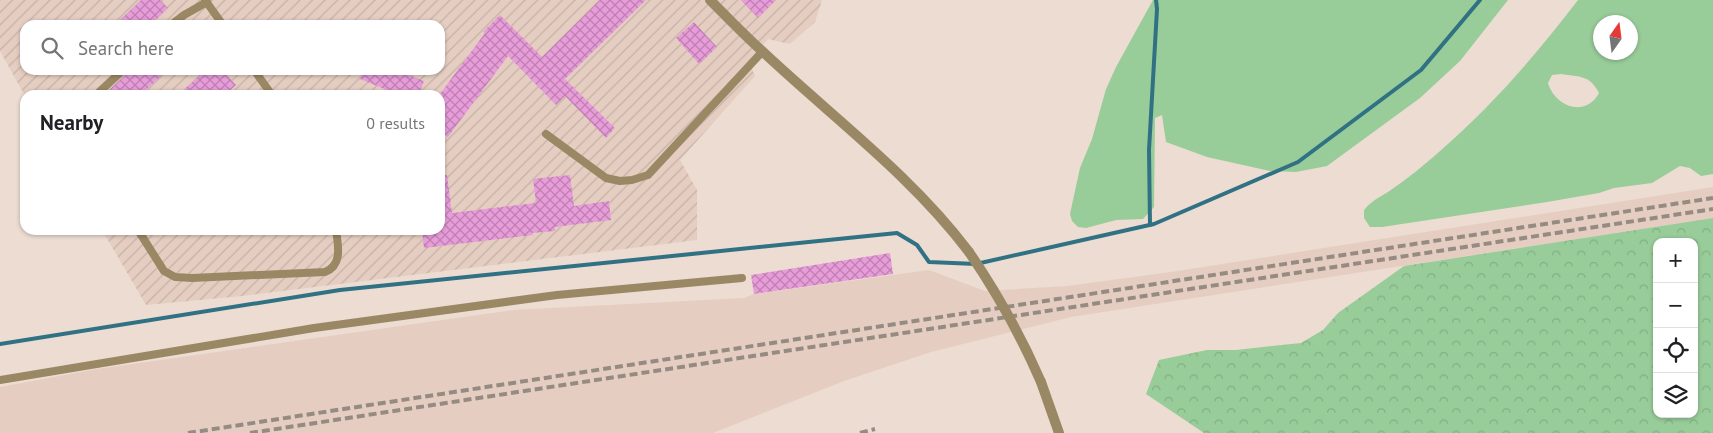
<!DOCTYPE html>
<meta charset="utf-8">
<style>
:root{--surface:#fff;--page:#f2f2f2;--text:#202124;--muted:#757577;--line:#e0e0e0}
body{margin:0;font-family:"PT Sans",sans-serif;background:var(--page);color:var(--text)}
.controls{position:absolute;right:15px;bottom:15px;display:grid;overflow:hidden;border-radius:10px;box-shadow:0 1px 4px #0004}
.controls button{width:45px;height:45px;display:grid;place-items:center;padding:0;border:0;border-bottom:1px solid var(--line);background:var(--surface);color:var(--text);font:25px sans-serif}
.compass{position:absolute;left:1593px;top:15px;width:45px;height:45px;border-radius:50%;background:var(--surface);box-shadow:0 1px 4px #0004;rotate:14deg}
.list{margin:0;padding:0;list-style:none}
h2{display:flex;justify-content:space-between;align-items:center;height:65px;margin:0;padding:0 20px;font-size:21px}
h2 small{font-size:16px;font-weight:400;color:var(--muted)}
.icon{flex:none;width:28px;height:28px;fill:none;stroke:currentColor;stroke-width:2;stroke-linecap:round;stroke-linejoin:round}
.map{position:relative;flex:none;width:1713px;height:433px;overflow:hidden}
.search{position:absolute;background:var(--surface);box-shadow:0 1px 4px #0004;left:20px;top:20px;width:425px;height:55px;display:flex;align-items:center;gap:12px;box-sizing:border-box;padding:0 18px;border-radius:15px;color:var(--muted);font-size:19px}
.panel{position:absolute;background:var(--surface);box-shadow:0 1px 4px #0004;left:20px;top:90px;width:425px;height:145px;border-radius:15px}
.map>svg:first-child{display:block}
</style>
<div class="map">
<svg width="1713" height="433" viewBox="0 0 1713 433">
<defs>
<pattern id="industrial-furrows" width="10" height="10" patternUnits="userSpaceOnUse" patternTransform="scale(1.25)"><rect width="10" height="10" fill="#e5cec1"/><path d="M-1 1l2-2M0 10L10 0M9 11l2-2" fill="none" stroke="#c5b1a6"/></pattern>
<pattern id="forest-crowns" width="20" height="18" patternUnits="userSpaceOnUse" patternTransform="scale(1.25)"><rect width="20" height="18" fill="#98cc99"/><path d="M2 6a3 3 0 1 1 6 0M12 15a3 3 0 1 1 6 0" fill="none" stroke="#83af84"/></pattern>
<pattern id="building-cross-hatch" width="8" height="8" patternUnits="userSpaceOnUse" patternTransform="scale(1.25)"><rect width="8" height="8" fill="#e89dda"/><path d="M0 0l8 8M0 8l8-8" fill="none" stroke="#bd80b1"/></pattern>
</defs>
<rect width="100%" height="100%" fill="#ecdcd2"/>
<!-- built -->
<path fill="#e5cec1" d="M 1713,187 L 1713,218 L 1071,317 L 931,352 L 844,381 L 713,433 L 0,433 L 0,387 L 97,369 L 513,310 L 744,298 L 754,294 L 929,270 L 985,291 L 1067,286 L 1171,272 Z"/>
<!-- industrial -->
<path fill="url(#industrial-furrows)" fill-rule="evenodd" d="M 0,0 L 822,0 L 815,22 L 790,44 L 768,39 L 749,62 L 755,76 L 680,160 L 697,190 L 697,240 L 242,296 L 146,305 L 102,230 L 440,230 L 440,95 L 25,96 L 0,51 ZM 25,25 L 440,25 L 440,70 L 25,70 Z"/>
<!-- green -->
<g fill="#98cc99" fill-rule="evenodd">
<path d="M 1153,0 L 1508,0 L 1460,61 L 1420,98 L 1327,166 L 1296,172 L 1270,171 L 1207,157 L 1166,142 L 1162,115 L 1155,118 L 1154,207 L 1143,219 L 1116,220 L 1086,228 L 1078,227 L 1072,221 L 1070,214 L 1080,168 L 1092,139 L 1106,89 L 1116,67 Z"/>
<path d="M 1578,0 L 1713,0 L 1713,174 L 1701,176 L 1690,168 L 1680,166 L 1652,183 L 1614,188 L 1599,193 L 1547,202 L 1382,227 L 1370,227 L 1364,218 L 1364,210 C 1373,200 1378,198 1388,192 C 1406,180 1424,165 1439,152 C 1492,106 1536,55 1578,0 ZM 1600,22 L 1630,22 L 1630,52 L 1600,52 ZM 1561,74 C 1580,77 1590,75 1599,93 C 1586,118 1555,107 1548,83 L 1552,75 Z"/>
</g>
<!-- forest -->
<path fill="url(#forest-crowns)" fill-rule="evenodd" d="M 1713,218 L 1713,433 L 1204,433 L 1146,394 L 1159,360 L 1207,350 L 1236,350 L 1301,343 L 1323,330 L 1338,313 L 1404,266 ZM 1657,242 L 1694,242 L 1694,414 L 1657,414 Z"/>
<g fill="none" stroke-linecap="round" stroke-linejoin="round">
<!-- stream -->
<g stroke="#307183" stroke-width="4">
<path d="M 1150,225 L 1149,150 L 1157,9 L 1156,0"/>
<path d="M 0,344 L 340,290 L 897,233 L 917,245 L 929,262 L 976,264 L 1154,224 L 1298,162 L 1421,70 L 1480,0"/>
</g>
</g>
<!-- building -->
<g fill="url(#building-cross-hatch)">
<path d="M 141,0 L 160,0 L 168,8 L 150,25 L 115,25 Z"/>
<path d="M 600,0 L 646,0 L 565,79 L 615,128 L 606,138 L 565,96 L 556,105 L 508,56 L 448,137 L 440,131 L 440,94 L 485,33 L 483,32 L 500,15 L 542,57 Z"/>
<path d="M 741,0 L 776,0 L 758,18 Z"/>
<path d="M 694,22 L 717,47 L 699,64 L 676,38 Z"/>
<path d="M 131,70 L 168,70 L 140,95 L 104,95 Z"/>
<path d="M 206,70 L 222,70 L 236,85 L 225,95 L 178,95 Z"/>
<path d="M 364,70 L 397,70 L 424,81 L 419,95 L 399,95 L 360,79 Z"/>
<path d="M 440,175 L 447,175 L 452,213 L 536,203 L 533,179 L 570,175 L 574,206 L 609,201 L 611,220 L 555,227 L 555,231 L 532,233 L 533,235 L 424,248 L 422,230 L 440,230 Z"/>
<path d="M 890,253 L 893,274 L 754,294 L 751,275 Z"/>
</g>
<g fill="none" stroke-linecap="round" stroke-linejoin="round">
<!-- service -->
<g stroke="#9a8865" stroke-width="8">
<path d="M 205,0 L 223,25"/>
<path d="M 171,25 L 184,15 L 207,2"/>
<path d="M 254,70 L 272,95"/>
<path d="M 96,95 L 123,70"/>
<path d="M 546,134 L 606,178 L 620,181 L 632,180 L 648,175 L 762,52"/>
<path d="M 138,230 L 164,271 L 175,277 L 192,278 L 325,272 C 343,265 338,245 336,230"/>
<path d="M 0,380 L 314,328 L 557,295 L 742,278"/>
</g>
<!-- tertiary -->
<g stroke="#9a8865" stroke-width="10">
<path d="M 710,0 C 727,17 744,35 762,51 C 832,117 910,174 969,252"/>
<path d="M 1041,382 L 1059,433"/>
</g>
<!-- rail -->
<g stroke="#968b83" stroke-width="4" stroke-dasharray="8 4" stroke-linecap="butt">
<path d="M 188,433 L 1713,198"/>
<path d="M 250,433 L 1713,209"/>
<path d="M 860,433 L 875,429"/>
</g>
<!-- tertiary-bridge -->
<path stroke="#9a8865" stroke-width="10" d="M 969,252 C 997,293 1021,336 1041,382"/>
</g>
</svg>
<div class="controls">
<button>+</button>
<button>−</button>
<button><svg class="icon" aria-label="locate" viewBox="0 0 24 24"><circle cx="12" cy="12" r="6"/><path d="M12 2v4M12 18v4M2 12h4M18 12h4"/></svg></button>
<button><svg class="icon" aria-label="layers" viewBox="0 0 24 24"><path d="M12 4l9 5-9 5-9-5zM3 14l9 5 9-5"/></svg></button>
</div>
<svg class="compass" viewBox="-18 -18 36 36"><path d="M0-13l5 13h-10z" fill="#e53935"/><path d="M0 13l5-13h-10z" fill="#757577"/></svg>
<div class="search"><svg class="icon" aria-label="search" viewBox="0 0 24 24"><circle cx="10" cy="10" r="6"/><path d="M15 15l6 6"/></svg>Search here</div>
<section class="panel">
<h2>Nearby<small>0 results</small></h2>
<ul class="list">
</ul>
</section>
</div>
